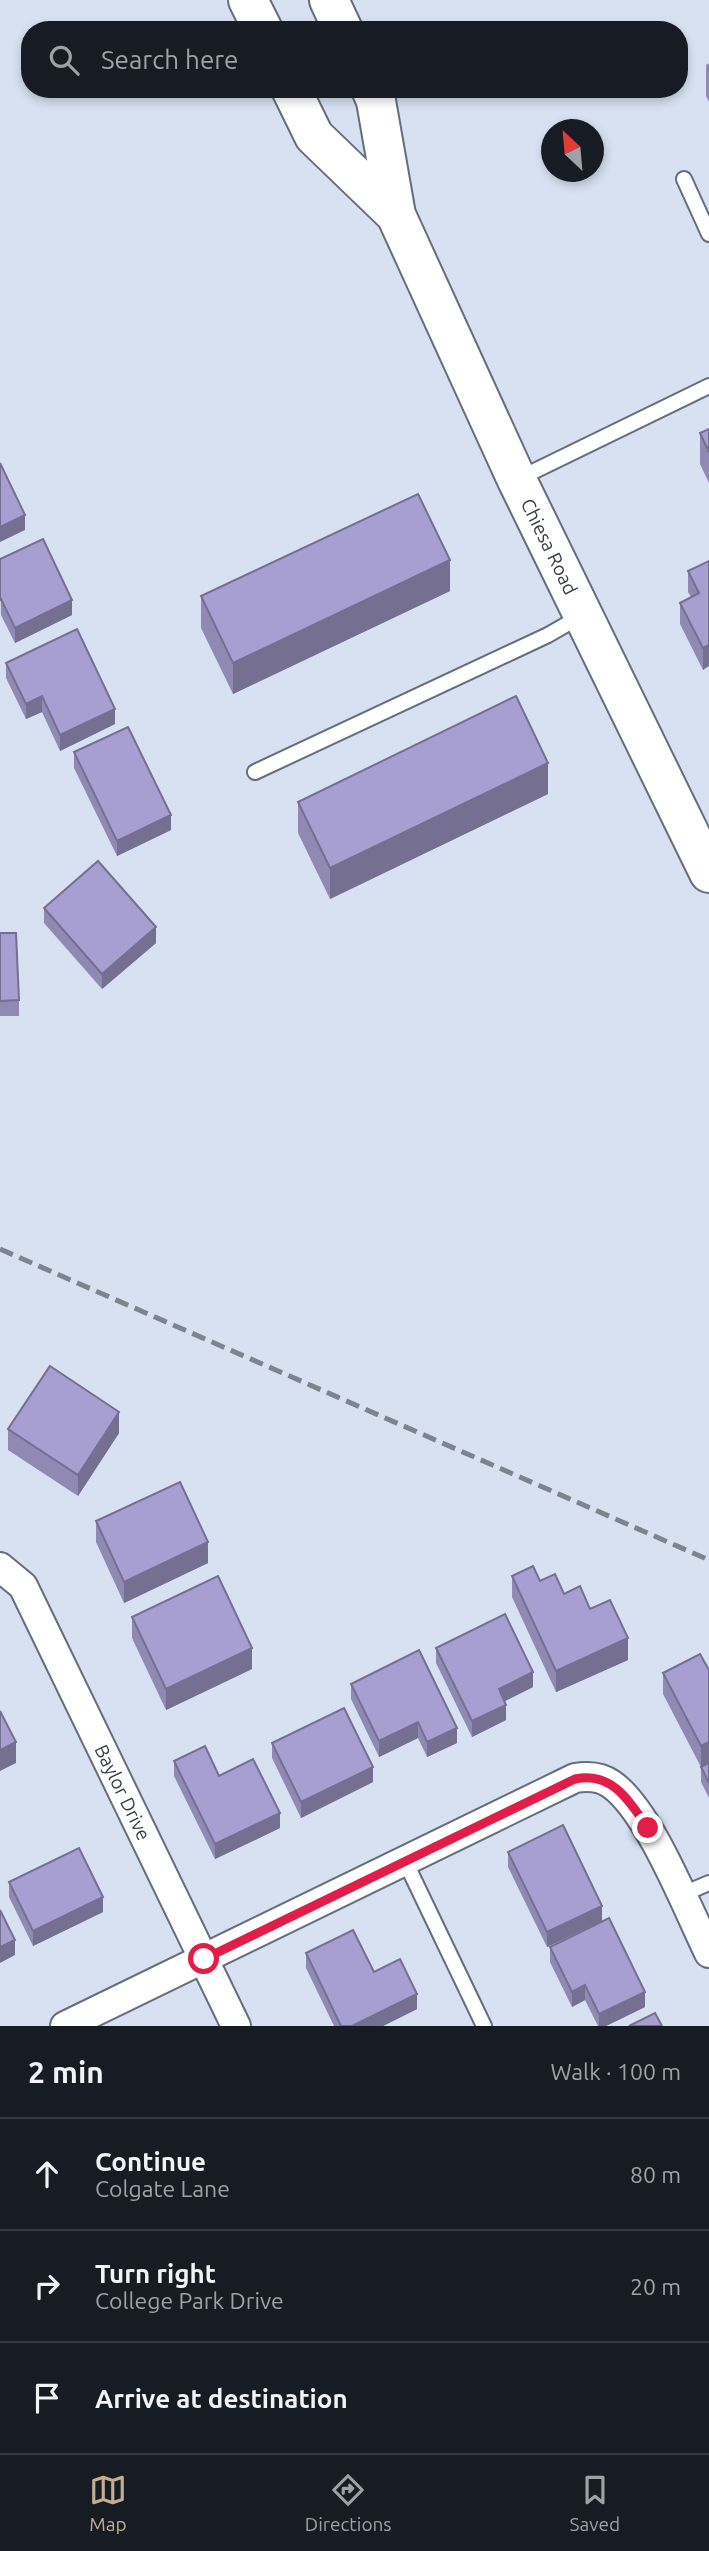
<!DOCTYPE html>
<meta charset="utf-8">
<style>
:root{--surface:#171b24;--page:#242831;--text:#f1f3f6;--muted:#9ea1a6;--line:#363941;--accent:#c6ac91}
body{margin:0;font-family:Ubuntu,sans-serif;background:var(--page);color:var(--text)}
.compass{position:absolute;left:541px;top:119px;width:63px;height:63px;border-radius:50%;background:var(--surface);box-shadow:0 4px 10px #0003;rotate:334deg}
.stop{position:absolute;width:21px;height:21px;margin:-16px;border:5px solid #e11d48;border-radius:50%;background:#fff}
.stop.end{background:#e11d48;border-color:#fff;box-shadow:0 2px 7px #0008}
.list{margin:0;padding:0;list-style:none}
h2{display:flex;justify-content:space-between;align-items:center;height:91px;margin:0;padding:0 28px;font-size:30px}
h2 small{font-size:23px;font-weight:400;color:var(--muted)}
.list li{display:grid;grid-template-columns:46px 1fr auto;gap:21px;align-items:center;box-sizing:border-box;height:112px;padding:0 28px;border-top:2px solid var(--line)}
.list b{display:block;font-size:26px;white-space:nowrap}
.list p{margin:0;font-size:23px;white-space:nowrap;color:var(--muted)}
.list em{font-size:23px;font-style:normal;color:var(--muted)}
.icon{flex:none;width:38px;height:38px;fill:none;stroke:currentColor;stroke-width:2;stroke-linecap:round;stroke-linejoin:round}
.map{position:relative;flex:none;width:709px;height:2026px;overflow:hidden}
.search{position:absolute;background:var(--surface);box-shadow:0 4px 10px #0003;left:21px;right:21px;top:21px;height:77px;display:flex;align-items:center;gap:18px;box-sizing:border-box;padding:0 24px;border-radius:28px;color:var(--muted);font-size:26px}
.sheet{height:427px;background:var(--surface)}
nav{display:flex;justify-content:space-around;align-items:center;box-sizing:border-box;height:98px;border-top:2px solid var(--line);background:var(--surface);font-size:19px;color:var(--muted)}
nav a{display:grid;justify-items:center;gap:4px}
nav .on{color:var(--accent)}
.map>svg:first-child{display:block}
</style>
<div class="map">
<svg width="709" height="2026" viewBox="0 0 709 2026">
<rect width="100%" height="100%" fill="#d7e1f1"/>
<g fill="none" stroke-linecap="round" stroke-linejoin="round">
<defs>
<g id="service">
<path d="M 684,179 L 709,234"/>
<path d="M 518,479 L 709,386"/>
<path d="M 255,772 L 548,635 L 581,616"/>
<path d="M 405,1861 L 484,2026"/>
<path d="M 681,1895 L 709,1883"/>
</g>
<g id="minor">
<path id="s1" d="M 0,1567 L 23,1586 L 236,2026"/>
<path d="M 65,2026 L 575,1778 C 587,1776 600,1776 611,1784 C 649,1810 687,1908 709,1953"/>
</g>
<g id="secondary">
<path d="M 248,0 L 263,30"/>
<path d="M 329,0 L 343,30"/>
<path d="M 291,89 L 314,136 L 396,215"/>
<path id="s2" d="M 371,89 L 376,101 L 396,215 L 517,480 L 709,873"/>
</g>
</defs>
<!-- service casing -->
<use href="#service" stroke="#656e7c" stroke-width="18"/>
<!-- minor casing -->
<use href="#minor" stroke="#656e7c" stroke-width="32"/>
<!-- secondary casing -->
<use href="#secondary" stroke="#656e7c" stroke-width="42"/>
<!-- service -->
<use href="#service" stroke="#fff" stroke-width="14"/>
<!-- minor -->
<use href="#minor" stroke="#fff" stroke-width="28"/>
<!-- secondary -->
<use href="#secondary" stroke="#fff" stroke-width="38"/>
<!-- rail -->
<path stroke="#7d848e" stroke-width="5" stroke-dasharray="14 7" stroke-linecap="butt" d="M 0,1249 L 709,1560"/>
</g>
<!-- wall -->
<g fill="#9089b4">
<path d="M 709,63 L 709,102 L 706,96 L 706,65 Z"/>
<path d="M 709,429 L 709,483 L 700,464 L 700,433 Z"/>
<path d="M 0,559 L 72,615 L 15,643 L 1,615 Z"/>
<path d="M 709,561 L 703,670 L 680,624 L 680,603 L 691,597 L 688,592 L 688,571 Z"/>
<path d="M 450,591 L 233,694 L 201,628 L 201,596 Z"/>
<path d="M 6,663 L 115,724 L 60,751 L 42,712 L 26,719 L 6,678 Z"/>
<path d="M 74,752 L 171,830 L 117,856 L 74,768 Z"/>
<path d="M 548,794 L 330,899 L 298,833 L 298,802 Z"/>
<path d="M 44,908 L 156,943 L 102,989 L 44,923 Z"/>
<path d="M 0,933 L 19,1000 L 19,1016 L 0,1016 Z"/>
<path d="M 8,1429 L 119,1433 L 78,1496 L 8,1450 Z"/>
<path d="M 96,1521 L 208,1563 L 124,1603 L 96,1542 Z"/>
<path d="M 512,1576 L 540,1581 L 564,1594 L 590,1609 L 628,1660 L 556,1692 L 512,1597 Z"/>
<path d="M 132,1617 L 252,1669 L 166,1710 L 132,1638 Z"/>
<path d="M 436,1648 L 533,1687 L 505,1701 L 506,1720 L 472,1737 L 436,1663 Z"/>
<path d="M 709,1670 L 709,1798 L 701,1782 L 701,1767 L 663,1694 L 663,1673 Z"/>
<path d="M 351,1684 L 457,1743 L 427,1757 L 418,1738 L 379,1757 L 351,1699 Z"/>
<path d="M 272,1743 L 373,1782 L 301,1818 L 272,1758 Z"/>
<path d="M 174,1761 L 219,1776 L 280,1828 L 215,1859 L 174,1776 Z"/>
<path d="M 508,1852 L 602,1921 L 547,1947 L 508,1867 Z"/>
<path d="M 9,1882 L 103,1912 L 33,1946 L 9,1897 Z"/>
<path d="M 550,1947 L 645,2007 L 606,2026 L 598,2026 L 585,2000 L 572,2007 L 550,1962 Z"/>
<path d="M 306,1953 L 374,1972 L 417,2009 L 383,2026 L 334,2026 L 306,1968 Z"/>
</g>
<!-- shaded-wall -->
<g fill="#756f92">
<path d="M 25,515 L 25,530 L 0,542 L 0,527 Z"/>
<path d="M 450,560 L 450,591 L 233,694 L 233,663 Z"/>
<path d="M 72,600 L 72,615 L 15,643 L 15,628 Z"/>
<path d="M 709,645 L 709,666 L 703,670 L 703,648 Z"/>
<path d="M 42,696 L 42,712 L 26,719 L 26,704 Z"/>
<path d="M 115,709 L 115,724 L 60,751 L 60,735 Z"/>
<path d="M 548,763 L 548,794 L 330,899 L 330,868 Z"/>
<path d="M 171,815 L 171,830 L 117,856 L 117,841 Z"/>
<path d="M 156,927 L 156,943 L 102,989 L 102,974 Z"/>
<path d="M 119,1412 L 119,1433 L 78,1496 L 78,1475 Z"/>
<path d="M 208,1542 L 208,1563 L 124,1603 L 124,1582 Z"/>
<path d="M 628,1638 L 628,1660 L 556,1692 L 556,1671 Z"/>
<path d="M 252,1648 L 252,1669 L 166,1710 L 166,1689 Z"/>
<path d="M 533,1672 L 533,1687 L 499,1704 L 499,1689 Z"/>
<path d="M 506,1705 L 506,1720 L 472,1737 L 472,1721 Z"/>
<path d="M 418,1722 L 418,1738 L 379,1757 L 379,1741 Z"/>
<path d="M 457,1728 L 457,1743 L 427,1757 L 427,1742 Z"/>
<path d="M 16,1742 L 16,1763 L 0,1771 L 0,1750 Z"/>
<path d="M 709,1742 L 709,1763 L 701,1767 L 701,1746 Z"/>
<path d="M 373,1767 L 373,1782 L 301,1818 L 301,1802 Z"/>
<path d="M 280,1813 L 280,1828 L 215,1859 L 215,1844 Z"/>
<path d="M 103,1897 L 103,1912 L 33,1946 L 33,1931 Z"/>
<path d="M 602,1906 L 602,1921 L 547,1947 L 547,1932 Z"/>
<path d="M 15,1940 L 15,1955 L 0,1963 L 0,1947 Z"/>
<path d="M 585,1985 L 585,2000 L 572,2007 L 572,1992 Z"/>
<path d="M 645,1992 L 645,2007 L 606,2026 L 599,2026 L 599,2014 Z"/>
<path d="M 417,1994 L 417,2009 L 383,2026 L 352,2026 Z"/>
</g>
<!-- building -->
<g fill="#a79fd1" stroke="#756f92" stroke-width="2">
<path d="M 709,429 L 709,452 L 700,433 Z"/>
<path d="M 0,463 L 25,515 L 0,527 Z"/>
<path d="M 418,494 L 450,560 L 233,663 L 201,596 Z"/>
<path d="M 43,539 L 72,600 L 15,628 L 1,599 L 0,600 L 0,559 Z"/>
<path d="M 709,561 L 709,645 L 703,648 L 680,603 L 699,593 L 688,571 Z"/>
<path d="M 77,629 L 115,709 L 60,735 L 42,696 L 26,704 L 6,663 Z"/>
<path d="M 516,696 L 548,763 L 330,868 L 298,802 Z"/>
<path d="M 128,727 L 171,815 L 117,841 L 74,752 Z"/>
<path d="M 98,861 L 156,927 L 102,974 L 44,908 Z"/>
<path d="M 0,933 L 16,933 L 19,1000 L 0,1001 Z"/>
<path d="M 50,1366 L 119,1412 L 78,1475 L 8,1429 Z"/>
<path d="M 180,1482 L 208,1542 L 124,1582 L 96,1521 Z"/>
<path d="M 533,1566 L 540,1581 L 555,1574 L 564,1594 L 580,1586 L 590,1609 L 610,1600 L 628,1638 L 556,1671 L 512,1576 Z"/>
<path d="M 218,1576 L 252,1648 L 166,1689 L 132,1617 Z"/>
<path d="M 505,1614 L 533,1672 L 499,1689 L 506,1705 L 472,1721 L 436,1648 Z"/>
<path d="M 419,1650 L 457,1728 L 427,1742 L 418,1722 L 379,1741 L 351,1684 Z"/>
<path d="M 700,1654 L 709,1670 L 709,1742 L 701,1746 L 663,1673 Z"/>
<path d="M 344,1708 L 373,1767 L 301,1802 L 272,1743 Z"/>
<path d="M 0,1711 L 16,1742 L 0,1750 Z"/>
<path d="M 205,1746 L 219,1776 L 253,1759 L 280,1813 L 215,1844 L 174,1761 Z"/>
<path d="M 709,1763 L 709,1783 L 701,1767 Z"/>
<path d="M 563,1825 L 602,1906 L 547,1932 L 508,1852 Z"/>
<path d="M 79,1848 L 103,1897 L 33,1931 L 9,1882 Z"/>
<path d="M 0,1910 L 15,1940 L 0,1947 Z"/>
<path d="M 609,1918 L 645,1992 L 599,2014 L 585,1985 L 572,1992 L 550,1947 Z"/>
<path d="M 353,1930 L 374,1972 L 400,1959 L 417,1994 L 352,2026 L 341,2026 L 306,1953 Z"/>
<path d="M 655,2013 L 662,2026 L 629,2026 Z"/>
</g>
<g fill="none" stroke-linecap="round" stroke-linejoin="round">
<!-- route -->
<path stroke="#e11d48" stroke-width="9" d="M 204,1959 L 575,1779 C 612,1771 629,1801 648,1828"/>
</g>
<g text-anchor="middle" stroke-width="6" stroke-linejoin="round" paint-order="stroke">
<!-- street labels -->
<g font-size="19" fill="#373b41" stroke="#d7e1f1">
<text dy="7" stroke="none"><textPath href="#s2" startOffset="494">Chiesa Road</textPath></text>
<text dy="7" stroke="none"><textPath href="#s1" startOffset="259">Baylor Drive</textPath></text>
</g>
</g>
</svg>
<svg class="compass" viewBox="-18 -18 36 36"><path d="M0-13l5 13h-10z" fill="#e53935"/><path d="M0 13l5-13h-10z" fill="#9ea1a6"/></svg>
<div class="stop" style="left:204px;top:1959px"></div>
<div class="stop end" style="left:648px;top:1828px"></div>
<div class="search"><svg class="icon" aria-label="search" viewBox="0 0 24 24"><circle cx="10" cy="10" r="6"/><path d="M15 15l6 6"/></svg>Search here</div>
</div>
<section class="sheet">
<h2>2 min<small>Walk · 100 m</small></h2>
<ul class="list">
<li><svg class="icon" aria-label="ahead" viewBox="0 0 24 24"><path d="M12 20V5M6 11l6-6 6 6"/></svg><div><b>Continue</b><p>Colgate Lane</p></div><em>80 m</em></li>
<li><svg class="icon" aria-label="right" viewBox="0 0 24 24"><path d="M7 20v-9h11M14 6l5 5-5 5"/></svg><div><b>Turn right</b><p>College Park Drive</p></div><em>20 m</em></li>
<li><svg class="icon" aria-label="arrive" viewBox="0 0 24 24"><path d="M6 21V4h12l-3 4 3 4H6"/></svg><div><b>Arrive at destination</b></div></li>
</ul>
</section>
<nav>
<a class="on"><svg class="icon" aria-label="map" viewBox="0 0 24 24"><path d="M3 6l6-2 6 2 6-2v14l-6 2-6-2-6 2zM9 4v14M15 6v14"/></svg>Map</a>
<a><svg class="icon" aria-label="directions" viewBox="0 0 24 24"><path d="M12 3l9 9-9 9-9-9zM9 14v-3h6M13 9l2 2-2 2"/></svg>Directions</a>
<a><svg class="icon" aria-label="saved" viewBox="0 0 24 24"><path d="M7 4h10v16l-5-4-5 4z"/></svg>Saved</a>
</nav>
